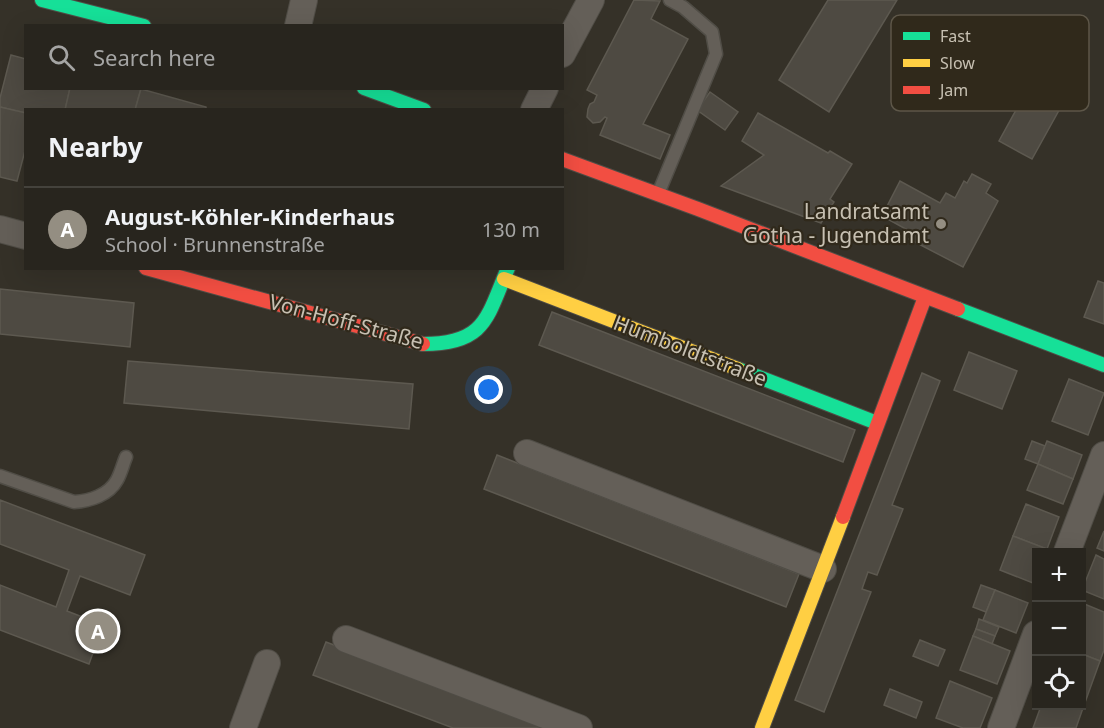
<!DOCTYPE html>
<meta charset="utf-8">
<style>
:root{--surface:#28251e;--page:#302d27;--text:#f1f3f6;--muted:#a5a5a4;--line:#44423c;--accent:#948e82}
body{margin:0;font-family:"Noto Sans",sans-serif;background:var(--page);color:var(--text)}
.controls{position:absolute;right:18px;bottom:18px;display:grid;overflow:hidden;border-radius:0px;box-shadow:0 6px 24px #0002}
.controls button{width:54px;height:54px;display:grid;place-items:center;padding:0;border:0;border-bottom:2px solid var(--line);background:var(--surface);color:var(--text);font:30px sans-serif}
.you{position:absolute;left:489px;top:390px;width:21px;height:21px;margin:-15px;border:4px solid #fff;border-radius:50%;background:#1a73e8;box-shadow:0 0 0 9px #1a73e833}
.badge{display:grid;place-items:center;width:39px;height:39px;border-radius:50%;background:var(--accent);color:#fff;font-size:20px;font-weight:700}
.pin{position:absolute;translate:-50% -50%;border:3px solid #fff;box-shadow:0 2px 6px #0006}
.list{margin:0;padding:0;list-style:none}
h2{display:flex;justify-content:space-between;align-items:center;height:78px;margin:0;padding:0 24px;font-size:26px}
h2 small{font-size:20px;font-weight:400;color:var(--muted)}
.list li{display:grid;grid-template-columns:39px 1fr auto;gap:18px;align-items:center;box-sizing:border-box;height:84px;padding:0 24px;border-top:2px solid var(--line)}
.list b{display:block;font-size:22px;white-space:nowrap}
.list p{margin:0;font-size:20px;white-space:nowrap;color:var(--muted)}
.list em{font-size:20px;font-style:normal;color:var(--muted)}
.icon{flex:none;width:33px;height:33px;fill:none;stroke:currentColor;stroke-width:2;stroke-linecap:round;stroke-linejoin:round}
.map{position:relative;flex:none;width:1104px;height:728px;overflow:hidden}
.search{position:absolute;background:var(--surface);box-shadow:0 6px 24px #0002;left:24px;top:24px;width:540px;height:66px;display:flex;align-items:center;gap:15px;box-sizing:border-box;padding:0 21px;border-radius:0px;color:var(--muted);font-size:22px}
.panel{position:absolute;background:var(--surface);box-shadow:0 6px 24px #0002;left:24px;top:108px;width:540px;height:162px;border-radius:0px}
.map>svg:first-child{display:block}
</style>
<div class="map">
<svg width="1104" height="728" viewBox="0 0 1104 728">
<rect width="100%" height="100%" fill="#353128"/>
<!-- building -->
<g fill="#4e4a42" stroke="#5d5950" stroke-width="1.5">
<path d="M 634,0 L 660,1 L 651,19 L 688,39 L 643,124 L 670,135 L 660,159 L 600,135 L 607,118 L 605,117 L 600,122 L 593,123 L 587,117 L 588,109 L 590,104 L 594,102 L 597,95 L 587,90 Z"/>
<path d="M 828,0 L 897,0 L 829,112 L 779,80 Z"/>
<path d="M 1055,39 L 1088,58 L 1032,159 L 999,141 Z"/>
<path d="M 11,55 L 26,59 L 26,88 L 70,88 L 65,110 L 26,110 L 26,113 L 0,107 L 0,98 Z"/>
<path d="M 70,88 L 141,88 L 135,110 L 65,110 Z"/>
<path d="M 141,89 L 206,107 L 206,110 L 135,110 Z"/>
<path d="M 710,92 L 738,112 L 725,130 L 697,110 Z"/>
<path d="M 0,107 L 26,113 L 26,147 L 17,181 L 0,177 Z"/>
<path d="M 758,113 L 828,153 L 830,151 L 852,164 L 830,199 L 834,202 L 821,223 L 721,186 L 764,155 L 742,141 Z"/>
<path d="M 972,174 L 991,184 L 986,193 L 998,201 L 963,267 L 909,239 L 913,233 L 882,216 L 900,181 L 940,203 L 946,193 L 955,198 L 964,181 L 967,183 Z"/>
<path d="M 1098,281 L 1104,283 L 1104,324 L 1084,317 Z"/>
<path d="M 0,289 L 134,303 L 130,347 L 0,334 Z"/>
<path d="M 552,312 L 855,430 L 843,462 L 539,345 Z"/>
<path d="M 969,352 L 1017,371 L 1002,409 L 954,390 Z"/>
<path d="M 128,361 L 413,384 L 409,429 L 124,403 Z"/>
<path d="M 922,373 L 940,381 L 892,505 L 903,509 L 877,575 L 868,572 L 862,589 L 871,592 L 824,712 L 795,700 Z"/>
<path d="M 1069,379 L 1104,393 L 1088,435 L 1052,421 Z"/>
<path d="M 1032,441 L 1045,446 L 1038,464 L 1025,459 Z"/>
<path d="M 1047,441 L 1082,455 L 1073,479 L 1038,464 Z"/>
<path d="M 497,455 L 799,574 L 786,607 L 484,489 Z"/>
<path d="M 1038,464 L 1073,479 L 1063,504 L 1027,490 Z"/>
<path d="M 0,500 L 145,555 L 130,595 L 80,576 L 67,611 L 103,625 L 89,664 L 0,630 L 0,585 L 56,607 L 69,570 L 0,544 Z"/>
<path d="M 1026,504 L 1059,517 L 1047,549 L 1013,536 Z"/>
<path d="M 1104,531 L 1104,551 L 1097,548 Z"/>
<path d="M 1013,536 L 1047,549 L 1045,552 L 1036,552 L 1036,575 L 1033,583 L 1000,570 Z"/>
<path d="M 1096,555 L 1104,559 L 1104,599 L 1082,590 Z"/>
<path d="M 981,585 L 995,590 L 986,612 L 973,607 Z"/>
<path d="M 995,590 L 1028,603 L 1016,633 L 983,620 Z"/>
<path d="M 1082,603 L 1104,612 L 1104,650 L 1100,661 L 1082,654 Z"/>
<path d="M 979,619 L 999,627 L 995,636 L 976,629 Z"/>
<path d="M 976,629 L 995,636 L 992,644 L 973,636 Z"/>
<path d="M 973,636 L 1010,651 L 997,684 L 960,670 Z"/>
<path d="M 920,640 L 945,650 L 938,666 L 913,656 Z"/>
<path d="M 326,642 L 554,728 L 453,728 L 313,675 Z"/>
<path d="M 1082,654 L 1100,661 L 1083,708 L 1077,706 L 1082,706 Z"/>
<path d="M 950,681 L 992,698 L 980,728 L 963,728 L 936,718 Z"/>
<path d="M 890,689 L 922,702 L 916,718 L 884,705 Z"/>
<path d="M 1041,706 L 1077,706 L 1083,708 L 1076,728 L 1033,728 Z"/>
</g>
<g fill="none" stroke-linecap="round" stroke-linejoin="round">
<defs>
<g id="lane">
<path d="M 658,194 L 716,54 L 712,32 L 683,7 L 670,0"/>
<path d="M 0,476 L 74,502 C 90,501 109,495 117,480 C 121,473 123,464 126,457"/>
</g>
<g id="street">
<path d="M 298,26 L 304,0"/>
<path d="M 562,54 L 591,0"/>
<path d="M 534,110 L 545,88"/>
<path d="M 0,229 L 26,236"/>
<path d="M 527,453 L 823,569"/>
<path d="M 1067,552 L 1104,455"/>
<path d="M 346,639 L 579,728"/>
<path d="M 243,728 L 267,663"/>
<path d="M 1001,728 L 1036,634"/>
</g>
<g id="fast">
<path d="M 42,0 L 144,26"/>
<path d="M 364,88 L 424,110"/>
<path d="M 958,309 L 1104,365"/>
<path d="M 423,344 C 486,344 487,317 508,268"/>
<path d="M 738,369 L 877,423"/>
</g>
<g id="slow">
<path d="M 504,279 L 738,369"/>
<path d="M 762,728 L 843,517"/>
</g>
<g id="jam">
<path d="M 562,159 L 698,209 L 958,309"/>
<path d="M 146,268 L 423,344"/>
<path d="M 843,517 L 925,297"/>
</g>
</defs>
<!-- lane casing -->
<use href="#lane" stroke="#504d46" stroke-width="15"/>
<!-- street casing -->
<use href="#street" stroke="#504d46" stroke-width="28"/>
<!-- fast casing -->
<use href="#fast" stroke="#504d46" stroke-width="16"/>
<!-- slow casing -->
<use href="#slow" stroke="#504d46" stroke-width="16"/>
<!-- jam casing -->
<use href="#jam" stroke="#504d46" stroke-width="16"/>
<!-- lane -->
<use href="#lane" stroke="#645f58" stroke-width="12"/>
<!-- street -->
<use href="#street" stroke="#645f58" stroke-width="26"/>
<!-- fast -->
<use href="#fast" stroke="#16e098" stroke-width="14"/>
<!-- slow -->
<use href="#slow" stroke="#ffcf43" stroke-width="14"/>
<!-- jam -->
<use href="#jam" stroke="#f24e42" stroke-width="14"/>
</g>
<!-- markers -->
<circle fill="#948e82" stroke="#30291b" stroke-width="2" cx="941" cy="224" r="6"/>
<g text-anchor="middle" stroke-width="4.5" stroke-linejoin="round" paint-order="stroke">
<!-- poi labels -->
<g font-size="21" fill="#c7c0b2" stroke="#30291b" text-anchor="end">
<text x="929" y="219">Landratsamt<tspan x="929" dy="24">Gotha - Jugendamt</tspan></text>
</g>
<!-- street labels -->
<g font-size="21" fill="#c7c0b2" stroke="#30291b">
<text transform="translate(346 322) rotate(15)" y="7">Von-Hoff-Straße</text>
<text transform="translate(690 351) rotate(21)" y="7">Humboldtstraße</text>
</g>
</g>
<!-- legend -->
<rect x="891" y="15" width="198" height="96" rx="9" fill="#30291b" stroke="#5d5648" stroke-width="1.5"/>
<rect x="903" y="32" width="27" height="8" fill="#16e098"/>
<rect x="903" y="59" width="27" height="8" fill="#ffcf43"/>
<rect x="903" y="86" width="27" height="8" fill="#f24e42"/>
<g font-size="16" fill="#c7c0b2">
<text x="940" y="42">Fast</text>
<text x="940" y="69">Slow</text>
<text x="940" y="96">Jam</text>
</g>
</svg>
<div class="controls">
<button>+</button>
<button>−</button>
<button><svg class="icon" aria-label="locate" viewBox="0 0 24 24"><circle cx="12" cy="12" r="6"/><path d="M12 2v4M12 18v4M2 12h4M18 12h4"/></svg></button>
</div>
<div class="you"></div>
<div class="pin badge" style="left:98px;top:631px">A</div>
<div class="search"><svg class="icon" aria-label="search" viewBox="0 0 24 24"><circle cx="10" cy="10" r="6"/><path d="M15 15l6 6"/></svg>Search here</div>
<section class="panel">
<h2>Nearby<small></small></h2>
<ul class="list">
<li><span class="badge">A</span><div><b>August-Köhler-Kinderhaus</b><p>School · Brunnenstraße</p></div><em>130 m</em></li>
</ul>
</section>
</div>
